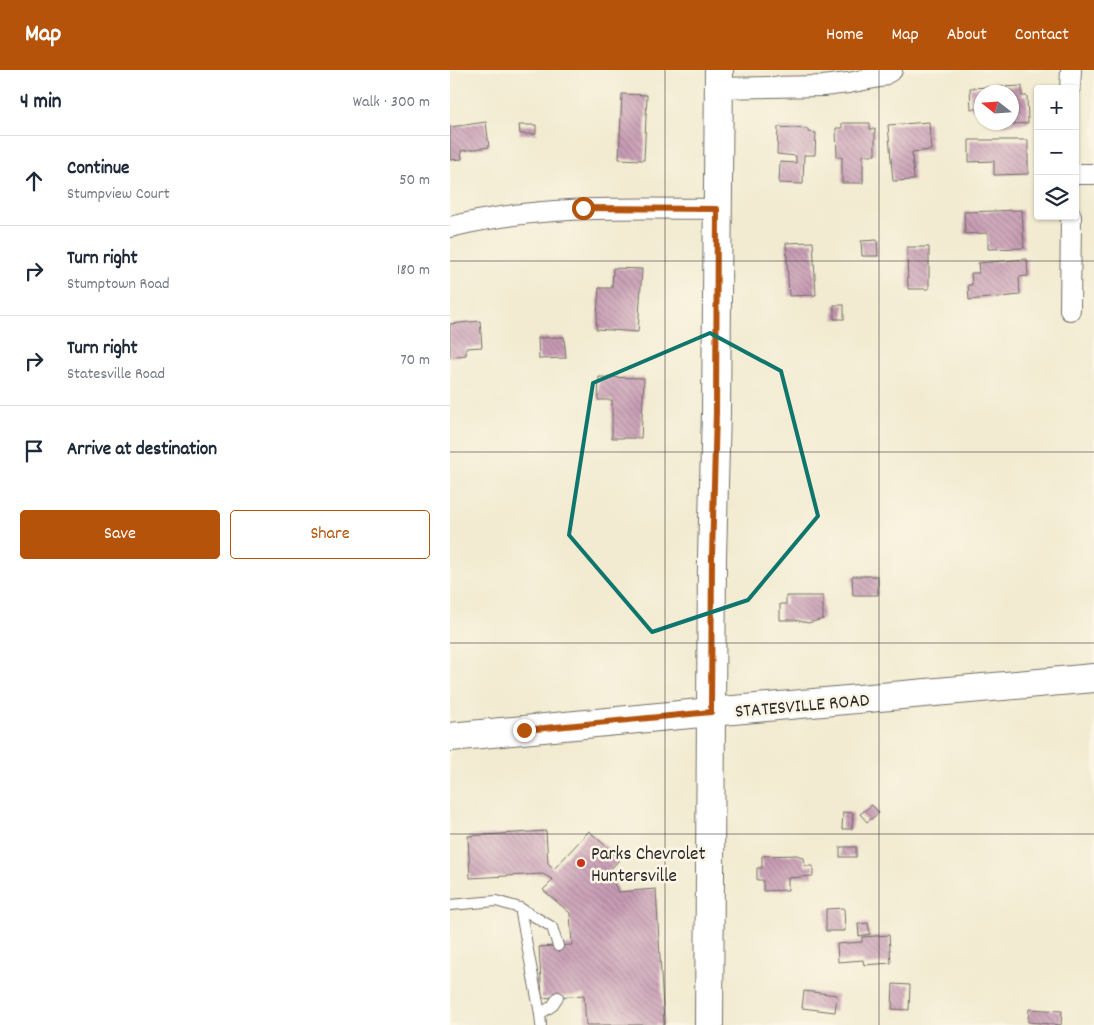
<!DOCTYPE html>
<meta charset="utf-8">
<style>
:root{--surface:#fff;--page:#f6f6f7;--text:#1f2937;--muted:#747a83;--line:#e0e1e3;--accent:#b45309}
body{margin:0;font-family:Dekko,sans-serif;background:var(--page);color:var(--text)}
.controls{position:absolute;right:15px;top:15px;display:grid;overflow:hidden;border-radius:5px;box-shadow:0 1px 4px #0004}
.controls button{width:45px;height:45px;display:grid;place-items:center;padding:0;border:0;border-bottom:1px solid var(--line);background:var(--surface);color:var(--text);font:25px sans-serif}
.compass{position:absolute;left:524px;top:15px;width:45px;height:45px;border-radius:50%;background:var(--surface);box-shadow:0 1px 4px #0004;rotate:287deg}
.stop{position:absolute;width:15px;height:15px;margin:-11px;border:4px solid #b45309;border-radius:50%;background:#fff}
.stop.end{background:#b45309;border-color:#fff;box-shadow:0 1px 5px #0008}
.list{margin:0;padding:0;list-style:none}
h2{display:flex;justify-content:space-between;align-items:center;height:65px;margin:0;padding:0 20px;font-size:21px}
h2 small{font-size:16px;font-weight:400;color:var(--muted)}
.list li{display:grid;grid-template-columns:32px 1fr auto;gap:15px;align-items:center;box-sizing:border-box;height:90px;padding:0 20px;border-top:1px solid var(--line)}
.list b{display:block;font-size:19px;white-space:nowrap}
.list p{margin:0;font-size:16px;white-space:nowrap;color:var(--muted)}
.list em{font-size:16px;font-style:normal;color:var(--muted)}
.actions{display:flex;gap:10px;padding:15px 20px}
.actions a{flex:1;padding:11px 0;border:1px solid var(--accent);border-radius:5px;text-align:center;font-size:18px;color:var(--accent)}
.actions .main{background:var(--accent);color:#fff}
.icon{flex:none;width:28px;height:28px;fill:none;stroke:currentColor;stroke-width:2;stroke-linecap:round;stroke-linejoin:round}
.map{position:relative;flex:none;width:644px;height:955px;overflow:hidden}
header{display:flex;align-items:center;gap:30px;box-sizing:border-box;height:70px;padding:0 25px;background:var(--accent);color:#fff}
header strong{font-size:24px}
nav{display:flex;gap:28px;margin-inline-start:auto;font-size:18px}
main{display:flex}
aside{flex:1;background:var(--surface)}
.map>svg:first-child{display:block}
</style>
<header>
<strong>Map</strong>
<nav><a>Home</a><a>Map</a><a>About</a><a>Contact</a></nav>
</header>
<main>
<aside>
<h2>4 min<small>Walk · 300 m</small></h2>
<ul class="list">
<li><svg class="icon" aria-label="ahead" viewBox="0 0 24 24"><path d="M12 20V5M6 11l6-6 6 6"/></svg><div><b>Continue</b><p>Stumpview Court</p></div><em>50 m</em></li>
<li><svg class="icon" aria-label="right" viewBox="0 0 24 24"><path d="M7 20v-9h11M14 6l5 5-5 5"/></svg><div><b>Turn right</b><p>Stumptown Road</p></div><em>180 m</em></li>
<li><svg class="icon" aria-label="right" viewBox="0 0 24 24"><path d="M7 20v-9h11M14 6l5 5-5 5"/></svg><div><b>Turn right</b><p>Statesville Road</p></div><em>70 m</em></li>
<li><svg class="icon" aria-label="arrive" viewBox="0 0 24 24"><path d="M6 21V4h12l-3 4 3 4H6"/></svg><div><b>Arrive at destination</b></div></li>
</ul>
<div class="actions"><a class="main">Save</a><a>Share</a></div>
</aside>
<div class="map">
<svg width="644" height="955" viewBox="0 0 644 955">
<defs>
<pattern id="building-back-hatch" width="6" height="6" patternUnits="userSpaceOnUse" patternTransform="scale(1.25)"><rect width="6" height="6" fill="#c79bb4"/><path d="M-1 5l2 2M0 0l6 6M5-1l2 2" fill="none" stroke="#a27f93"/></pattern>
</defs>
<rect width="100%" height="100%" fill="#fcf5e5"/>
<filter id="ink" filterUnits="userSpaceOnUse"><feTurbulence type="fractalNoise" baseFrequency=".02" numOctaves="2"/><feDisplacementMap in="SourceGraphic" scale="10" xChannelSelector="R" yChannelSelector="G"/><feConvolveMatrix kernelMatrix="1 2 1 2 8 2 1 2 1" color-interpolation-filters="sRGB"/></filter>
<filter id="wash" filterUnits="userSpaceOnUse"><feTurbulence type="fractalNoise" baseFrequency=".0096" numOctaves="4" result="noise"/><feDisplacementMap in="SourceGraphic" scale="20" xChannelSelector="R" yChannelSelector="G"/><feGaussianBlur stdDeviation="1.12" result="paint"/><feColorMatrix in="noise" values="0 0 0 0 0 0 0 0 0 0 0 0 0 0 0 0 0 1.4 0 .05"/><feComposite in="paint" operator="in"/></filter>
<g filter="url(#wash)">
<rect width="100%" height="100%" fill="#f2ebd1"/>
<g id="blocks">
<!-- building -->
<g fill="url(#building-back-hatch)">
<path d="M 572,16 L 572,26 L 577,26 L 578,53 L 549,55 L 549,52 L 562,52 L 562,22 L 551,22 L 550,17 Z"/>
<path d="M 540,17 L 541,22 L 532,22 L 532,39 L 521,39 L 520,18 Z"/>
<path d="M 172,24 L 197,25 L 194,90 L 169,89 Z"/>
<path d="M 36,52 L 39,77 L 11,81 L 12,89 L 0,90 L 0,57 Z"/>
<path d="M 479,52 L 481,80 L 462,82 L 464,110 L 443,111 L 438,55 Z"/>
<path d="M 392,53 L 420,53 L 420,59 L 425,59 L 425,85 L 413,85 L 413,113 L 392,113 L 392,87 L 387,87 L 386,58 L 392,58 Z"/>
<path d="M 69,55 L 86,55 L 86,64 L 70,64 Z"/>
<path d="M 328,57 L 358,59 L 358,62 L 366,63 L 365,85 L 354,85 L 353,114 L 329,113 L 330,92 L 346,93 L 346,86 L 327,84 Z"/>
<path d="M 519,70 L 578,70 L 578,104 L 544,105 L 544,91 L 519,92 Z"/>
<path d="M 572,140 L 574,178 L 538,179 L 538,163 L 515,164 L 514,142 Z"/>
<path d="M 427,170 L 428,186 L 412,186 L 411,171 Z"/>
<path d="M 363,172 L 366,225 L 339,226 L 336,173 Z"/>
<path d="M 457,177 L 479,177 L 479,219 L 458,219 Z"/>
<path d="M 577,189 L 578,206 L 569,207 L 570,225 L 519,230 L 518,215 L 522,215 L 521,203 L 529,203 L 528,193 Z"/>
<path d="M 163,198 L 192,199 L 188,262 L 146,259 L 149,218 L 162,218 Z"/>
<rect x="384" y="235" width="10" height="14"/>
<path d="M 30,251 L 32,277 L 16,278 L 16,285 L 0,287 L 0,254 Z"/>
<path d="M 114,267 L 116,288 L 89,289 L 88,268 Z"/>
<path d="M 149,307 L 194,308 L 191,368 L 162,368 L 162,330 L 148,330 Z"/>
<path d="M 402,506 L 428,506 L 428,525 L 403,525 Z"/>
<path d="M 336,526 L 373,526 L 373,549 L 358,553 L 345,550 L 330,550 L 330,534 L 336,534 Z"/>
<path d="M 422,735 L 429,743 L 417,752 L 410,744 Z"/>
<path d="M 393,742 L 403,743 L 402,759 L 392,759 Z"/>
<path d="M 96,761 L 98,793 L 104,799 L 139,761 L 170,789 L 159,801 L 168,822 L 206,819 L 214,955 L 136,955 L 134,925 L 92,928 L 89,877 L 122,875 L 120,843 L 93,820 L 103,810 L 93,804 L 20,808 L 18,766 Z"/>
<rect x="390" y="777" width="16" height="10"/>
<path d="M 347,785 L 354,788 L 355,796 L 363,796 L 363,806 L 338,808 L 338,820 L 313,821 L 313,810 L 307,810 L 307,798 L 312,798 L 312,786 Z"/>
<path d="M 394,838 L 395,861 L 376,861 L 376,839 Z"/>
<path d="M 418,853 L 420,864 L 409,866 L 408,854 Z"/>
<path d="M 439,865 L 441,893 L 414,895 L 413,890 L 388,892 L 387,874 L 412,872 L 412,867 Z"/>
<path d="M 443,914 L 460,915 L 459,940 L 442,939 Z"/>
<path d="M 354,921 L 387,925 L 385,942 L 352,938 Z"/>
<path d="M 579,939 L 612,941 L 611,955 L 578,952 Z"/>
</g>
</g>
</g>
<g filter="url(#ink)">
<use href="#blocks" fill-opacity="0" stroke="#716e65" stroke-width="1"/>
<g fill="none" stroke-linecap="round" stroke-linejoin="round">
<defs>
<g id="lane">
<path d="M 0,835 L 46,831 L 70,838 L 102,857 L 108,876"/>
<path d="M 70,838 L 90,944 L 91,955"/>
<path d="M 90,944 L 102,936 L 108,927"/>
</g>
<g id="street">
<path d="M 269,18 L 373,16 L 398,13 L 430,7 L 442,0"/>
<path d="M 620,19 L 621,0"/>
<path d="M 625,104 L 644,104"/>
<path d="M 0,157 C 88,135 178,138 267,139"/>
<path d="M 620,240 L 621,146"/>
</g>
<path id="secondary" d="M 259,955 L 262,486 L 266,342 L 269,0"/>
<path id="primary" d="M 0,667 L 261,642 L 644,608"/>
</defs>
<!-- lane casing -->
<use href="#lane" stroke="#716e65" stroke-width="12"/>
<!-- street casing -->
<use href="#street" stroke="#716e65" stroke-width="22"/>
<!-- secondary casing -->
<use href="#secondary" stroke="#716e65" stroke-width="30"/>
<!-- primary casing -->
<use href="#primary" stroke="#716e65" stroke-width="30"/>
<!-- lane -->
<use href="#lane" stroke="#fff" stroke-width="10"/>
<!-- street -->
<use href="#street" stroke="#fff" stroke-width="20"/>
<!-- secondary -->
<use href="#secondary" stroke="#fff" stroke-width="28"/>
<!-- primary -->
<use href="#primary" stroke="#fff" stroke-width="28"/>
</g>
</g>
<g fill="none" stroke-linecap="round" stroke-linejoin="round" filter="url(#ink)">
<!-- route -->
<path stroke="#b45309" stroke-width="6" d="M 74,660 L 261,642 L 262,486 L 266,342 L 267,139 L 133,138"/>
</g>
<!-- marked area -->
<path fill="none" stroke="#0f766e" stroke-width="4" stroke-linejoin="round" d="M 260,263 L 331,301 L 368,446 L 298,530 L 202,562 L 119,465 L 143,313 Z"/>
<!-- grid -->
<path fill="none" stroke="#2b2b2b" stroke-width="1" stroke-opacity="0.55" d="M 215,0 L 215,955M 429,0 L 429,955M 0,191 L 644,191M 0,382 L 644,382M 0,573 L 644,573M 0,764 L 644,764"/>
<!-- markers -->
<circle fill="#c8321e" stroke="#fcf5e5" stroke-width="2" cx="131" cy="793" r="5"/>
<g text-anchor="middle" stroke-width="5" stroke-linejoin="round" paint-order="stroke">
<!-- street labels -->
<g font-size="19" fill="#2b2b2b" stroke="#fcf5e5">
<text transform="translate(352 634) rotate(-5)" y="7">STATESVILLE ROAD</text>
</g>
<!-- poi labels -->
<g font-size="19" fill="#2b2b2b" stroke="#fcf5e5" text-anchor="start">
<text x="141" y="789">Parks Chevrolet<tspan x="141" dy="22">Huntersville</tspan></text>
</g>
</g>
</svg>
<div class="controls">
<button>+</button>
<button>−</button>
<button><svg class="icon" aria-label="layers" viewBox="0 0 24 24"><path d="M12 4l9 5-9 5-9-5zM3 14l9 5 9-5"/></svg></button>
</div>
<svg class="compass" viewBox="-18 -18 36 36"><path d="M0-13l5 13h-10z" fill="#e53935"/><path d="M0 13l5-13h-10z" fill="#747a83"/></svg>
<div class="stop" style="left:133px;top:138px"></div>
<div class="stop end" style="left:74px;top:660px"></div>
</div>
</main>
